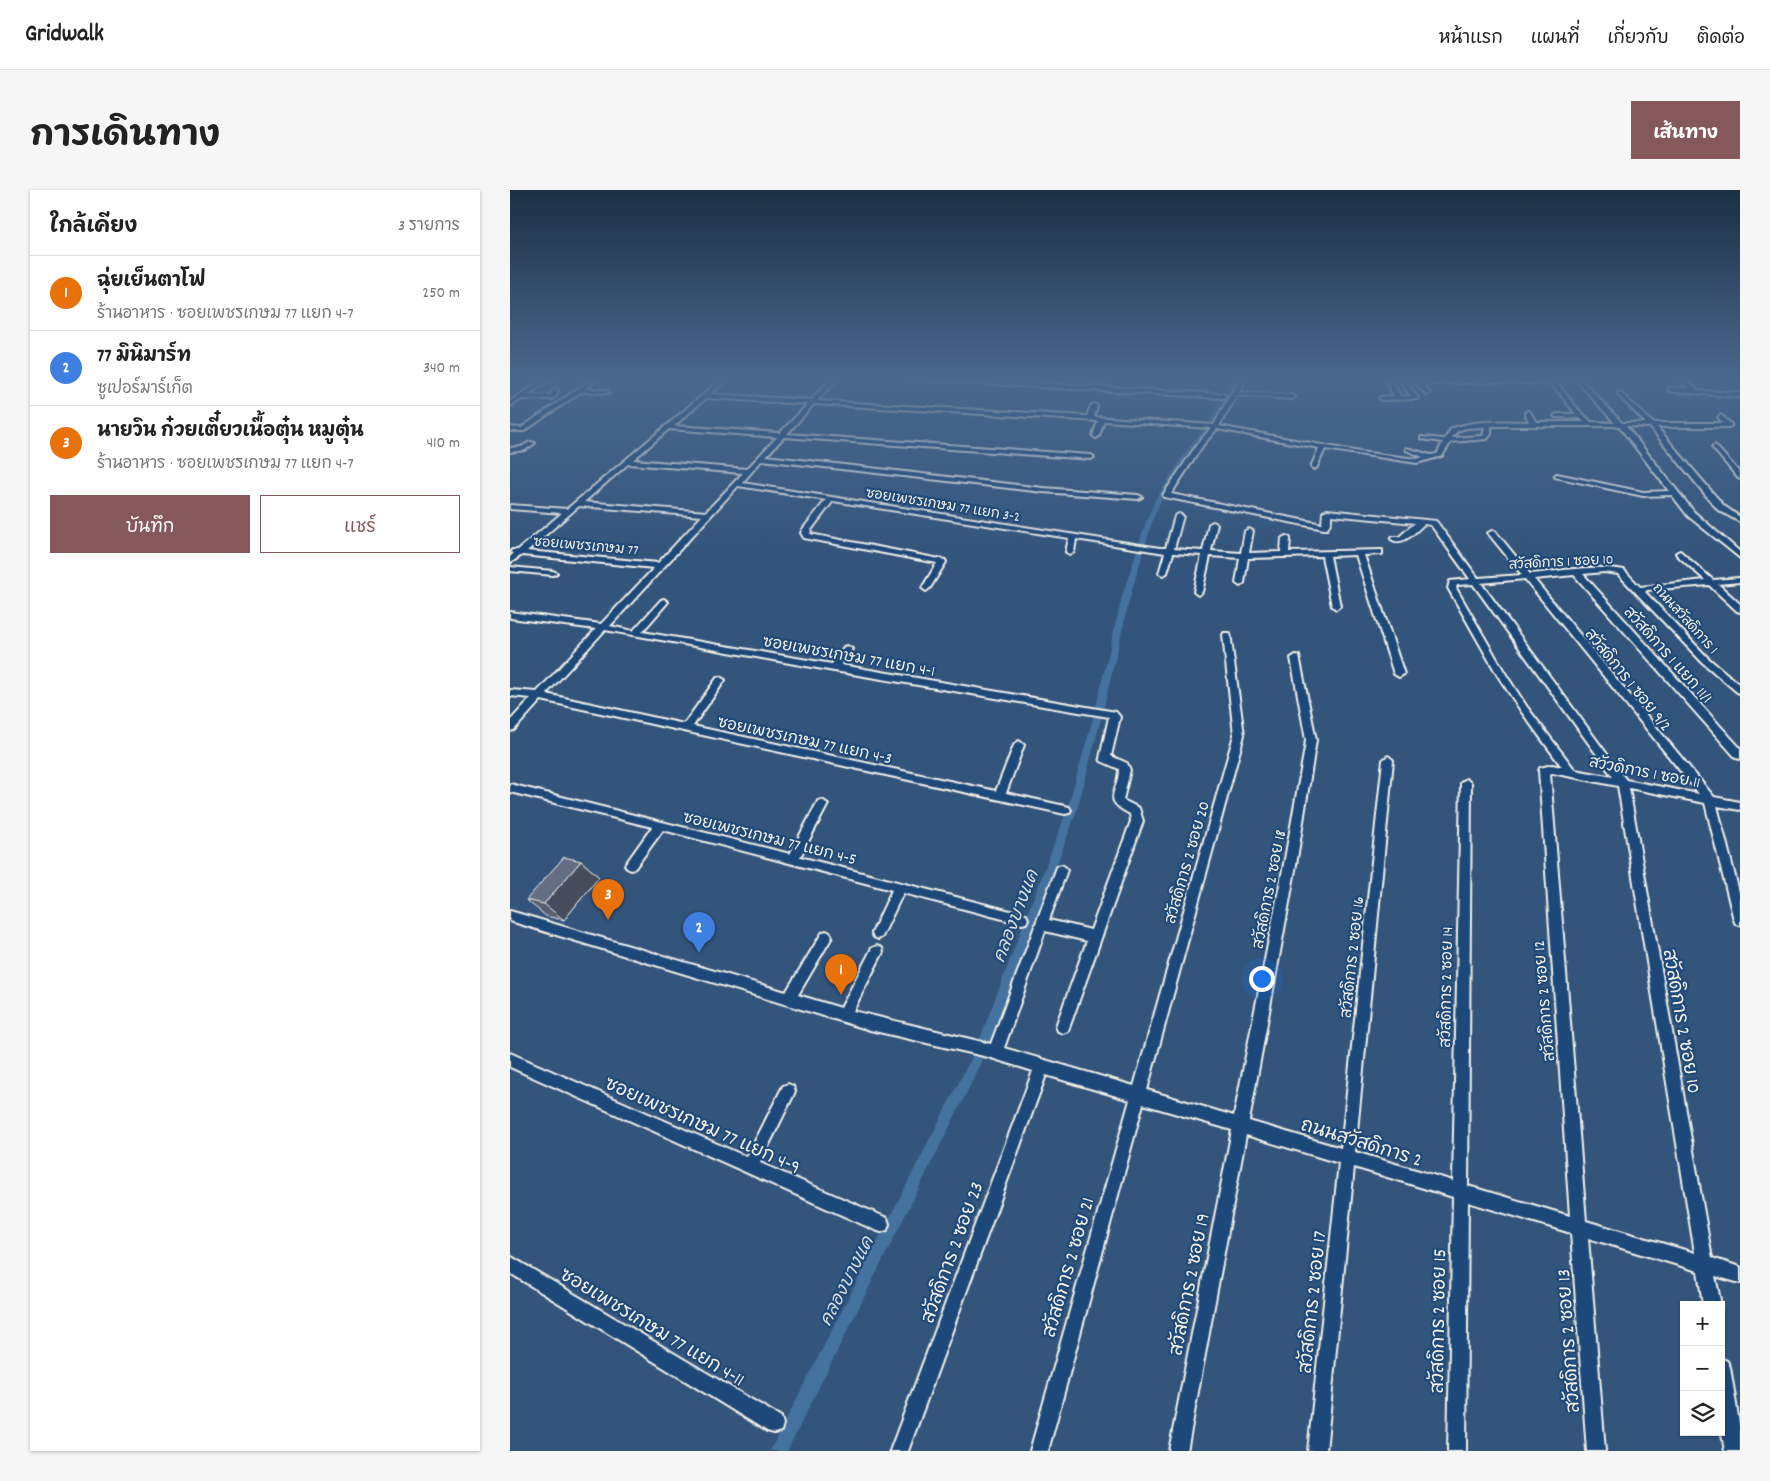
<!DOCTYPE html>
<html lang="th">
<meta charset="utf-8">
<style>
:root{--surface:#fff;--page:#f6f6f6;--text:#222;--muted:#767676;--line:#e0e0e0;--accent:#85585c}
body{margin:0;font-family:Dekko,"Playpen Sans Thai",sans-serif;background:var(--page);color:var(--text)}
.controls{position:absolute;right:15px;bottom:15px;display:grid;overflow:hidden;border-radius:0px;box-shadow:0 1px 4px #0004}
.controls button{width:45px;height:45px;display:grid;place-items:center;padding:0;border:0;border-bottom:1px solid var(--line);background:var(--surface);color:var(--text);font:25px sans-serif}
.you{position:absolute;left:751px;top:788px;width:18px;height:18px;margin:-12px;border:4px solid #fff;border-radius:50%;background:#1a73e8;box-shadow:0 0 0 8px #1a73e833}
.badge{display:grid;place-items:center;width:32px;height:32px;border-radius:50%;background:var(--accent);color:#fff;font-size:16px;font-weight:700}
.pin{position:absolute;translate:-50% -41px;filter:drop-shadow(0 1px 2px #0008)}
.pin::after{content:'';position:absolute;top:26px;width:18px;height:15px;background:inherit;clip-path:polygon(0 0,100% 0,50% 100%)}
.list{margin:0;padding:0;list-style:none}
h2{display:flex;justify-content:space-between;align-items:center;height:65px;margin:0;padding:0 20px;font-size:21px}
h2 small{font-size:16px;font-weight:400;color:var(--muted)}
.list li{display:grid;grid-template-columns:32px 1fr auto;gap:15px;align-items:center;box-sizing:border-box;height:75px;padding:0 20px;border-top:1px solid var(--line)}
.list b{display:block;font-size:19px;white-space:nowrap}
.list p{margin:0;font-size:16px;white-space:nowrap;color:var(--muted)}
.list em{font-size:16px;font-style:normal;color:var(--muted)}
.actions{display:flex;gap:10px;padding:15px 20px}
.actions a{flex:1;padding:11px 0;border:1px solid var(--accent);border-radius:0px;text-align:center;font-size:18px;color:var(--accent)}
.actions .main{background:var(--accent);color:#fff}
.icon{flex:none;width:28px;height:28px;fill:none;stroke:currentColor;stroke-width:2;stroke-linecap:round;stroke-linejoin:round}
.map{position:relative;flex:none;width:1230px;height:1261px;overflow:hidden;border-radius:0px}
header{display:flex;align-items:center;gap:30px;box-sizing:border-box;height:70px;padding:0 25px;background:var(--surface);border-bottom:1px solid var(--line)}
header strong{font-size:24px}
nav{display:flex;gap:28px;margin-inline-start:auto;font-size:18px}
.intro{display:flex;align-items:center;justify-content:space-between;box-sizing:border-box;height:120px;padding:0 30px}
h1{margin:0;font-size:35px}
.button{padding:12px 22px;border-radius:0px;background:var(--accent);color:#fff;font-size:18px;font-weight:700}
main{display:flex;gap:30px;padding:0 30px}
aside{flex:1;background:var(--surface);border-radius:0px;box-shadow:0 1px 4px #0004}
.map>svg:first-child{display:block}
</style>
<header>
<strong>Gridwalk</strong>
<nav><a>หน้าแรก</a><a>แผนที่</a><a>เกี่ยวกับ</a><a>ติดต่อ</a></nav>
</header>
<div class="intro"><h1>การเดินทาง</h1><a class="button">เส้นทาง</a></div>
<main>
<aside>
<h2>ใกล้เคียง<small>3 รายการ</small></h2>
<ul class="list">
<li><span class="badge" style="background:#e8710a">1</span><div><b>ฉุ่ยเย็นตาโฟ</b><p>ร้านอาหาร · ซอยเพชรเกษม 77 แยก 4-7</p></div><em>250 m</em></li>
<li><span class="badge" style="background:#3f7fe0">2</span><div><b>77 มินิมาร์ท</b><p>ซูเปอร์มาร์เก็ต</p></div><em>340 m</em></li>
<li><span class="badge" style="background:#e8710a">3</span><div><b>นายวิน ก๋วยเตี๋ยวเนื้อตุ๋น หมูตุ๋น</b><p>ร้านอาหาร · ซอยเพชรเกษม 77 แยก 4-7</p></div><em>410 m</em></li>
</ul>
<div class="actions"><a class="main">บันทึก</a><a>แชร์</a></div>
</aside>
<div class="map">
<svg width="1230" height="1261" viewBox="0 0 1230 1261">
<rect width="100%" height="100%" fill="#33557c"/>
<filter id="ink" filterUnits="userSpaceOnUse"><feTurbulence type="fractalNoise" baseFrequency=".02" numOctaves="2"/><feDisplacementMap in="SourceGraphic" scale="10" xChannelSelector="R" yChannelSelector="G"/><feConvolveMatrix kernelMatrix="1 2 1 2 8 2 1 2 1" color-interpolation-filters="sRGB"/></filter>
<g filter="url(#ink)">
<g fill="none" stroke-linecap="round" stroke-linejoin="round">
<!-- canal -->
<path fill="#4473a0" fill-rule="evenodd" d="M 722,187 L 728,187 L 707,227 L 682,261 L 651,310 L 642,332 L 620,407 L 592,525 L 567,620 L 477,862 L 277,1261 L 260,1261 L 466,859 L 557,620 L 584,525 L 612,407 L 636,332 L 645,310 L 676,261 L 701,227 Z"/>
<defs>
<g id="minor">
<path d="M 38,187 L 44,187 L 17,205 L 40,205 L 45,198 L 48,200 L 46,206 L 41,209 L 12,209 L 0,216 L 0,211 Z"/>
<path d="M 85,187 L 91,187 L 75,199 L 97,200 L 99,201 L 99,203 L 71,202 L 14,241 L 0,241 L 0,237 L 11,238 Z"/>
<path d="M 214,187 L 220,187 L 200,204 L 301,210 L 323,187 L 329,187 L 307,211 L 577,226 L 581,216 L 584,214 L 587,216 L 584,227 L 704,235 L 721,203 L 731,190 L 734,192 L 729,202 L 782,205 L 785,207 L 782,209 L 727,205 L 709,236 L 850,262 L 907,269 L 913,267 L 896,260 L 896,258 L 921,265 L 927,264 L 933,252 L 911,249 L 911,247 L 935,249 L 941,239 C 964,229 994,232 1019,232 L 1015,223 L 1018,221 L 1020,222 L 1026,232 L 1074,232 L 1070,228 L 1045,227 L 1044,226 L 1047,224 L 1066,224 L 1042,194 L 986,192 L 918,194 L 914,196 L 920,203 L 917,205 L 908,196 L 910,194 L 897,194 L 908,208 L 907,209 L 872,210 L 869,208 L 870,207 L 884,206 L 874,187 L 880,187 L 890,206 L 901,206 L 890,192 L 893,190 L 986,188 L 1039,190 L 1037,187 L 1043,187 L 1065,216 L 1081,232 L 1105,233 L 1063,187 L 1069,187 L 1112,233 L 1136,233 L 1108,205 L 1108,203 L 1110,202 L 1143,233 L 1213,233 L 1208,227 L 1211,225 L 1221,234 L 1221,236 L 1219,237 L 1147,237 L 1214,316 L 1230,327 L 1230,332 L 1208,320 L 1140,237 L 1116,236 L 1184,322 L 1230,362 L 1230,368 L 1178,326 L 1162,305 L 1133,306 L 1045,287 L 1045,285 L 1047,284 L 1133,302 L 1159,301 L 1109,236 L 981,236 L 981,244 L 977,249 L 941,252 L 932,266 L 907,273 L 815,259 L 807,277 L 804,279 L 801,277 L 809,258 L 707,239 L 693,255 L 661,304 L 812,334 L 813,322 L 817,320 L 926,331 L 968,388 L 1012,385 L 978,343 L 982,341 L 985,341 L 1020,384 C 1050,381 1084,374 1114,380 L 1130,397 L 1195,390 L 1167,365 L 1166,363 L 1170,361 L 1203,390 L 1230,388 L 1230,392 L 1208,394 L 1230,414 L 1230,422 L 1227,421 L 1199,395 L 1137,400 L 1135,402 L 1198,468 L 1230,495 L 1230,503 L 1227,502 L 1192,472 L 1108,384 L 1094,382 L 1073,384 L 1230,558 L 1230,569 L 1226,568 L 1064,385 L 1024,389 L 1204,607 L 1230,612 L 1230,620 L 1207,616 L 1230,706 L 1230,735 L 1226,734 L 1224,730 L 1195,613 L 1119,598 L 1202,1068 L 1230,1077 L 1230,1093 L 1205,1086 L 1211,1115 L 1193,1115 L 1188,1081 L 1078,1048 L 1095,1261 L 1077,1261 L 1061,1043 L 958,1012 L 956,1261 L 938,1261 L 943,1007 L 844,977 L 816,1261 L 798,1261 L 829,973 L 736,945 L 677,1261 L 659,1261 L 722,940 L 633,914 L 538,1261 L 520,1261 L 620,910 L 536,885 L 398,1261 L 380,1261 L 523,881 L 478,867 L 360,840 L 0,731 L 0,721 L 276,802 L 312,743 L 316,741 L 320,743 L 322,747 L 288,805 L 331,818 L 362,758 L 367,756 L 372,758 L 373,762 L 343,821 L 481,854 L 547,677 L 551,675 L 555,677 L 557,680 L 539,730 L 581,740 L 621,631 L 620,624 C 590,609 609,603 609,579 L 591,571 L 590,568 L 599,527 L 324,481 L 95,440 L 36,504 L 174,534 L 207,488 L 210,487 L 215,490 L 183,536 L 486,601 L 504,555 L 509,551 L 514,555 L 496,603 L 555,616 L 559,617 L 561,620 L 559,623 L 555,624 L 31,510 L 4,540 L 0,541 L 0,531 L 21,508 L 0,506 L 0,500 L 27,502 L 86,439 L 0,428 L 0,422 L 91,434 L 144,378 L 12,365 L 0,373 L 0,367 L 3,364 L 1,362 L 2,360 L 8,360 L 52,323 L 0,319 L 0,315 L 57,319 ZM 196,208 L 298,214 L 270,243 L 164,236 ZM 304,214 L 588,231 L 583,246 L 586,248 L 589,246 L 594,231 L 701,238 L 688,253 L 653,305 L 654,307 L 814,339 L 817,339 L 821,331 L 821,325 L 905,333 L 889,347 L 882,347 L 881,349 C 893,357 905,342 914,334 L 921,335 L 960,389 L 940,391 L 938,398 L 988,486 L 1011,521 L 1052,577 L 1042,575 L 1030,578 L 1029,581 L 1060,1026 L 958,996 L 961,593 L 956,589 L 951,593 L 943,991 L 845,962 L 883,570 L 878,566 L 873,570 L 831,958 L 739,931 L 787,669 L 806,550 L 789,466 L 786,465 L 781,468 L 796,550 L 795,558 L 775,669 L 724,926 L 637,900 L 734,545 L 720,443 L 714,443 L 713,445 L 724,545 L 624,896 L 494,858 L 535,741 L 577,751 L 546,836 L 548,841 L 553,843 L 558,841 L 633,631 L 629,618 L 613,610 L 620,580 L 617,573 L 601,566 L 610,527 L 606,522 L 331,475 L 342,459 L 337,456 L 334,457 L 322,474 L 132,442 L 158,412 L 154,409 L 151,410 L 123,441 L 100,436 L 228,296 L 316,310 L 293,339 L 291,343 L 294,348 L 427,373 L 412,398 L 416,401 L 420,398 L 436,372 L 435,370 L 300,344 L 301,340 L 323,311 L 559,348 L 556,362 L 560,364 L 564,362 L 566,349 L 655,363 L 649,383 L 653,385 L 657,383 L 663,363 L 692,365 L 684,402 L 688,405 L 692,402 L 700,366 L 730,368 L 726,393 L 730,396 L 734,393 L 738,368 L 812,366 L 822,416 L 826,419 L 830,416 L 820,366 L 846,365 L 884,484 L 889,487 L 894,484 L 854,365 L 872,364 L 872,360 L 779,362 L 780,348 L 776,346 L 772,348 L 771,362 L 739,363 L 743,341 L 739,339 L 735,341 L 731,363 L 701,361 L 707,334 L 703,332 L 699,334 L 693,361 L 664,359 L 673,326 L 669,324 L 665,326 L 656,358 L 650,358 L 232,293 L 252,270 L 533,302 L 628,309 L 632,307 L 628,305 L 533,298 L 256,266 L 274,247 L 581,269 L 584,267 L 581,265 L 277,244 ZM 975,237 L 973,246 L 942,248 C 948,236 962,238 975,237 ZM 159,239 L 267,247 L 237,279 L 123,270 ZM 118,274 L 233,283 L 196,322 L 74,312 ZM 69,316 L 192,326 L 148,373 L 17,361 ZM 1015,389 L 1189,604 L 1116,590 L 971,393 ZM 963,394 L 1103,587 L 1065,580 L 1017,517 L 995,483 L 946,398 L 947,395 ZM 1042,583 L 1108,596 L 1185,1063 L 1076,1031 L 1040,584 Z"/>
<path d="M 395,187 L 421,187 L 713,204 L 716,206 L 713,208 L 398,189 Z"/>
<path d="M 1167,187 L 1173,187 L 1189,201 L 1230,203 L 1230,207 L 1158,201 L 1158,199 L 1160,198 L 1178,198 Z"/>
<path d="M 20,252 L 25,253 L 15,260 L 0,262 L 0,258 L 11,257 Z"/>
<path d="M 1205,255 L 1230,283 L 1230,289 L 1228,288 L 1203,258 L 1202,257 Z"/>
<path d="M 0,377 L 43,381 L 47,383 L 43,385 L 0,381 Z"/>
<path d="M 0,594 L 280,664 L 308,611 L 312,610 L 318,614 L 290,667 L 512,724 L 516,725 L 518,729 L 516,733 L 512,734 L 393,703 L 372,747 L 368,749 L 364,747 L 362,743 L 382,700 L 153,640 L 125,678 L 121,680 L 117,678 L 115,675 L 142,637 L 0,602 Z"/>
<path d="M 0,863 L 237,967 L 273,896 L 278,894 L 283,896 L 285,901 L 283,906 L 250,973 L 377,1028 L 379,1034 L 377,1040 L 371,1042 L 365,1040 L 0,877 Z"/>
<path d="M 0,1066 L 271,1227 L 273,1234 L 271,1241 L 264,1243 L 257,1241 L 0,1083 Z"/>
<path d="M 1211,1168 L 1217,1171 L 1220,1177 L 1230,1239 L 1230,1261 L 1215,1261 L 1211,1239 Z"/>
</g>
</defs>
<!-- minor casing -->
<use href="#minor" stroke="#f4f1e8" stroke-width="4"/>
<!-- minor -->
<use href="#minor" fill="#1f4a7a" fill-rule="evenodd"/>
</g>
<!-- wall -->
<path fill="#555f70" stroke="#f4f1e8" d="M 71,671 L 89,687 L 54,730 L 36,726 L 16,710 Z"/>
<!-- shaded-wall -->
<path fill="#454d5b" stroke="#f4f1e8" d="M 71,671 L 89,687 L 54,730 L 34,714 Z"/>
<!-- building -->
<path fill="#636e82" stroke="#f4f1e8" d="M 54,667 L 71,671 L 34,714 L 16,710 Z"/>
</g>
<!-- sky -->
<linearGradient id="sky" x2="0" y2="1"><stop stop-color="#1c2f44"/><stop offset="0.52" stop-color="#4a688e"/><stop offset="1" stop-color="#4a688e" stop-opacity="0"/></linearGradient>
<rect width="1230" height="363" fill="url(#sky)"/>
<g text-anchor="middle" stroke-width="4.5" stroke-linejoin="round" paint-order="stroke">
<!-- far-street labels -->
<g font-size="14" fill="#f4f1e8" stroke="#1f4a7a">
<text transform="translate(433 314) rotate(9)" y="5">ซอยเพชรเกษม 77 แยก 3-2</text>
<text transform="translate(76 355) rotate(5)" y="5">ซอยเพชรเกษม 77</text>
<text transform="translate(1051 371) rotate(-3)" y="5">สวัสดิการ 1 ซอย 10</text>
<text transform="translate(1176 428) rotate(48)" y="5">ถนนสวัสดิการ 1</text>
</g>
<!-- street labels -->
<g font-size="16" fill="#f4f1e8" stroke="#1f4a7a">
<text transform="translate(1159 464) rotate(48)" y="6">สวัสดิการ 1 แยก 11/1</text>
<text transform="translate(339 465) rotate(10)" y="6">ซอยเพชรเกษม 77 แยก 4-1</text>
<text transform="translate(1119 489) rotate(51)" y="6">สวัสดิการ 1 ซอย 9/2</text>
<text transform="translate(295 549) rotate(12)" y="6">ซอยเพชรเกษม 77 แยก 4-3</text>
<text transform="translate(1135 581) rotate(11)" y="6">สวัวดิการ 1 ซอย 11</text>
<text transform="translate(260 647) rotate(14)" y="6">ซอยเพชรเกษม 77 แยก 4-5</text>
<text transform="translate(676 672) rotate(-74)" y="6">สวัสดิการ 2 ซอย 20</text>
<text transform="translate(758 699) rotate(-79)" y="6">สวัสดิการ 2 ซอย 18</text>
<text transform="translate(841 767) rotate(-84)" y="6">สวัสดิการ 2 ซอย 16</text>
<text transform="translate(935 797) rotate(-89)" y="6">สวัสดิการ 2 ซอย 14</text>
<text transform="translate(1033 811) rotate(-95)" y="6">สวัสดิการ 2 ซอย 12</text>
</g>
<!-- water labels -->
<g font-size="18" font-style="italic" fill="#dadedd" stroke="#1f4a7a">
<text transform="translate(505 726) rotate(-69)" y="6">คลองบางแค</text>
<text transform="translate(336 1091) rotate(-63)" y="6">คลองบางแค</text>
</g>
<!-- near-street labels -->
<g font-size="19" fill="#f4f1e8" stroke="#1f4a7a">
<text transform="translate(1173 831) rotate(80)" y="7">สวัสดิการ 2 ซอย 10</text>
<text transform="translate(193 934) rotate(24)" y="7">ซอยเพชรเกษม 77 แยก 4-9</text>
<text transform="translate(852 951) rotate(17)" y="7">ถนนสวัสดิการ 2</text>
<text transform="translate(441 1062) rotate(-70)" y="7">สวัสดิการ 2 ซอย 23</text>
<text transform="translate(557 1077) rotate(-74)" y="7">สวัสดิการ 2 ซอย 21</text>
<text transform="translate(678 1094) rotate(-79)" y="7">สวัสดิการ 2 ซอย 19</text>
<text transform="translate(801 1112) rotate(-84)" y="7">สวัสดิการ 2 ซอย 17</text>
<text transform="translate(927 1131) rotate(-89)" y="7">สวัสดิการ 2 ซอย 15</text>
<text transform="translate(143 1136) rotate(31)" y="7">ซอยเพชรเกษม 77 แยก 4-11</text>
<text transform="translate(1057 1151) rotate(-94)" y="7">สวัสดิการ 2 ซอย 13</text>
</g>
</g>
</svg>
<div class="controls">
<button>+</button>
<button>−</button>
<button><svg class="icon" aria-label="layers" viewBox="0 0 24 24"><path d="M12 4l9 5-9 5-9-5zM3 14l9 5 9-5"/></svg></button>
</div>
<div class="you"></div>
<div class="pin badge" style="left:331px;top:805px;background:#e8710a">1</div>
<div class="pin badge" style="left:189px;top:763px;background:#3f7fe0">2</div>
<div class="pin badge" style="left:98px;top:730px;background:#e8710a">3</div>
</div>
</main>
